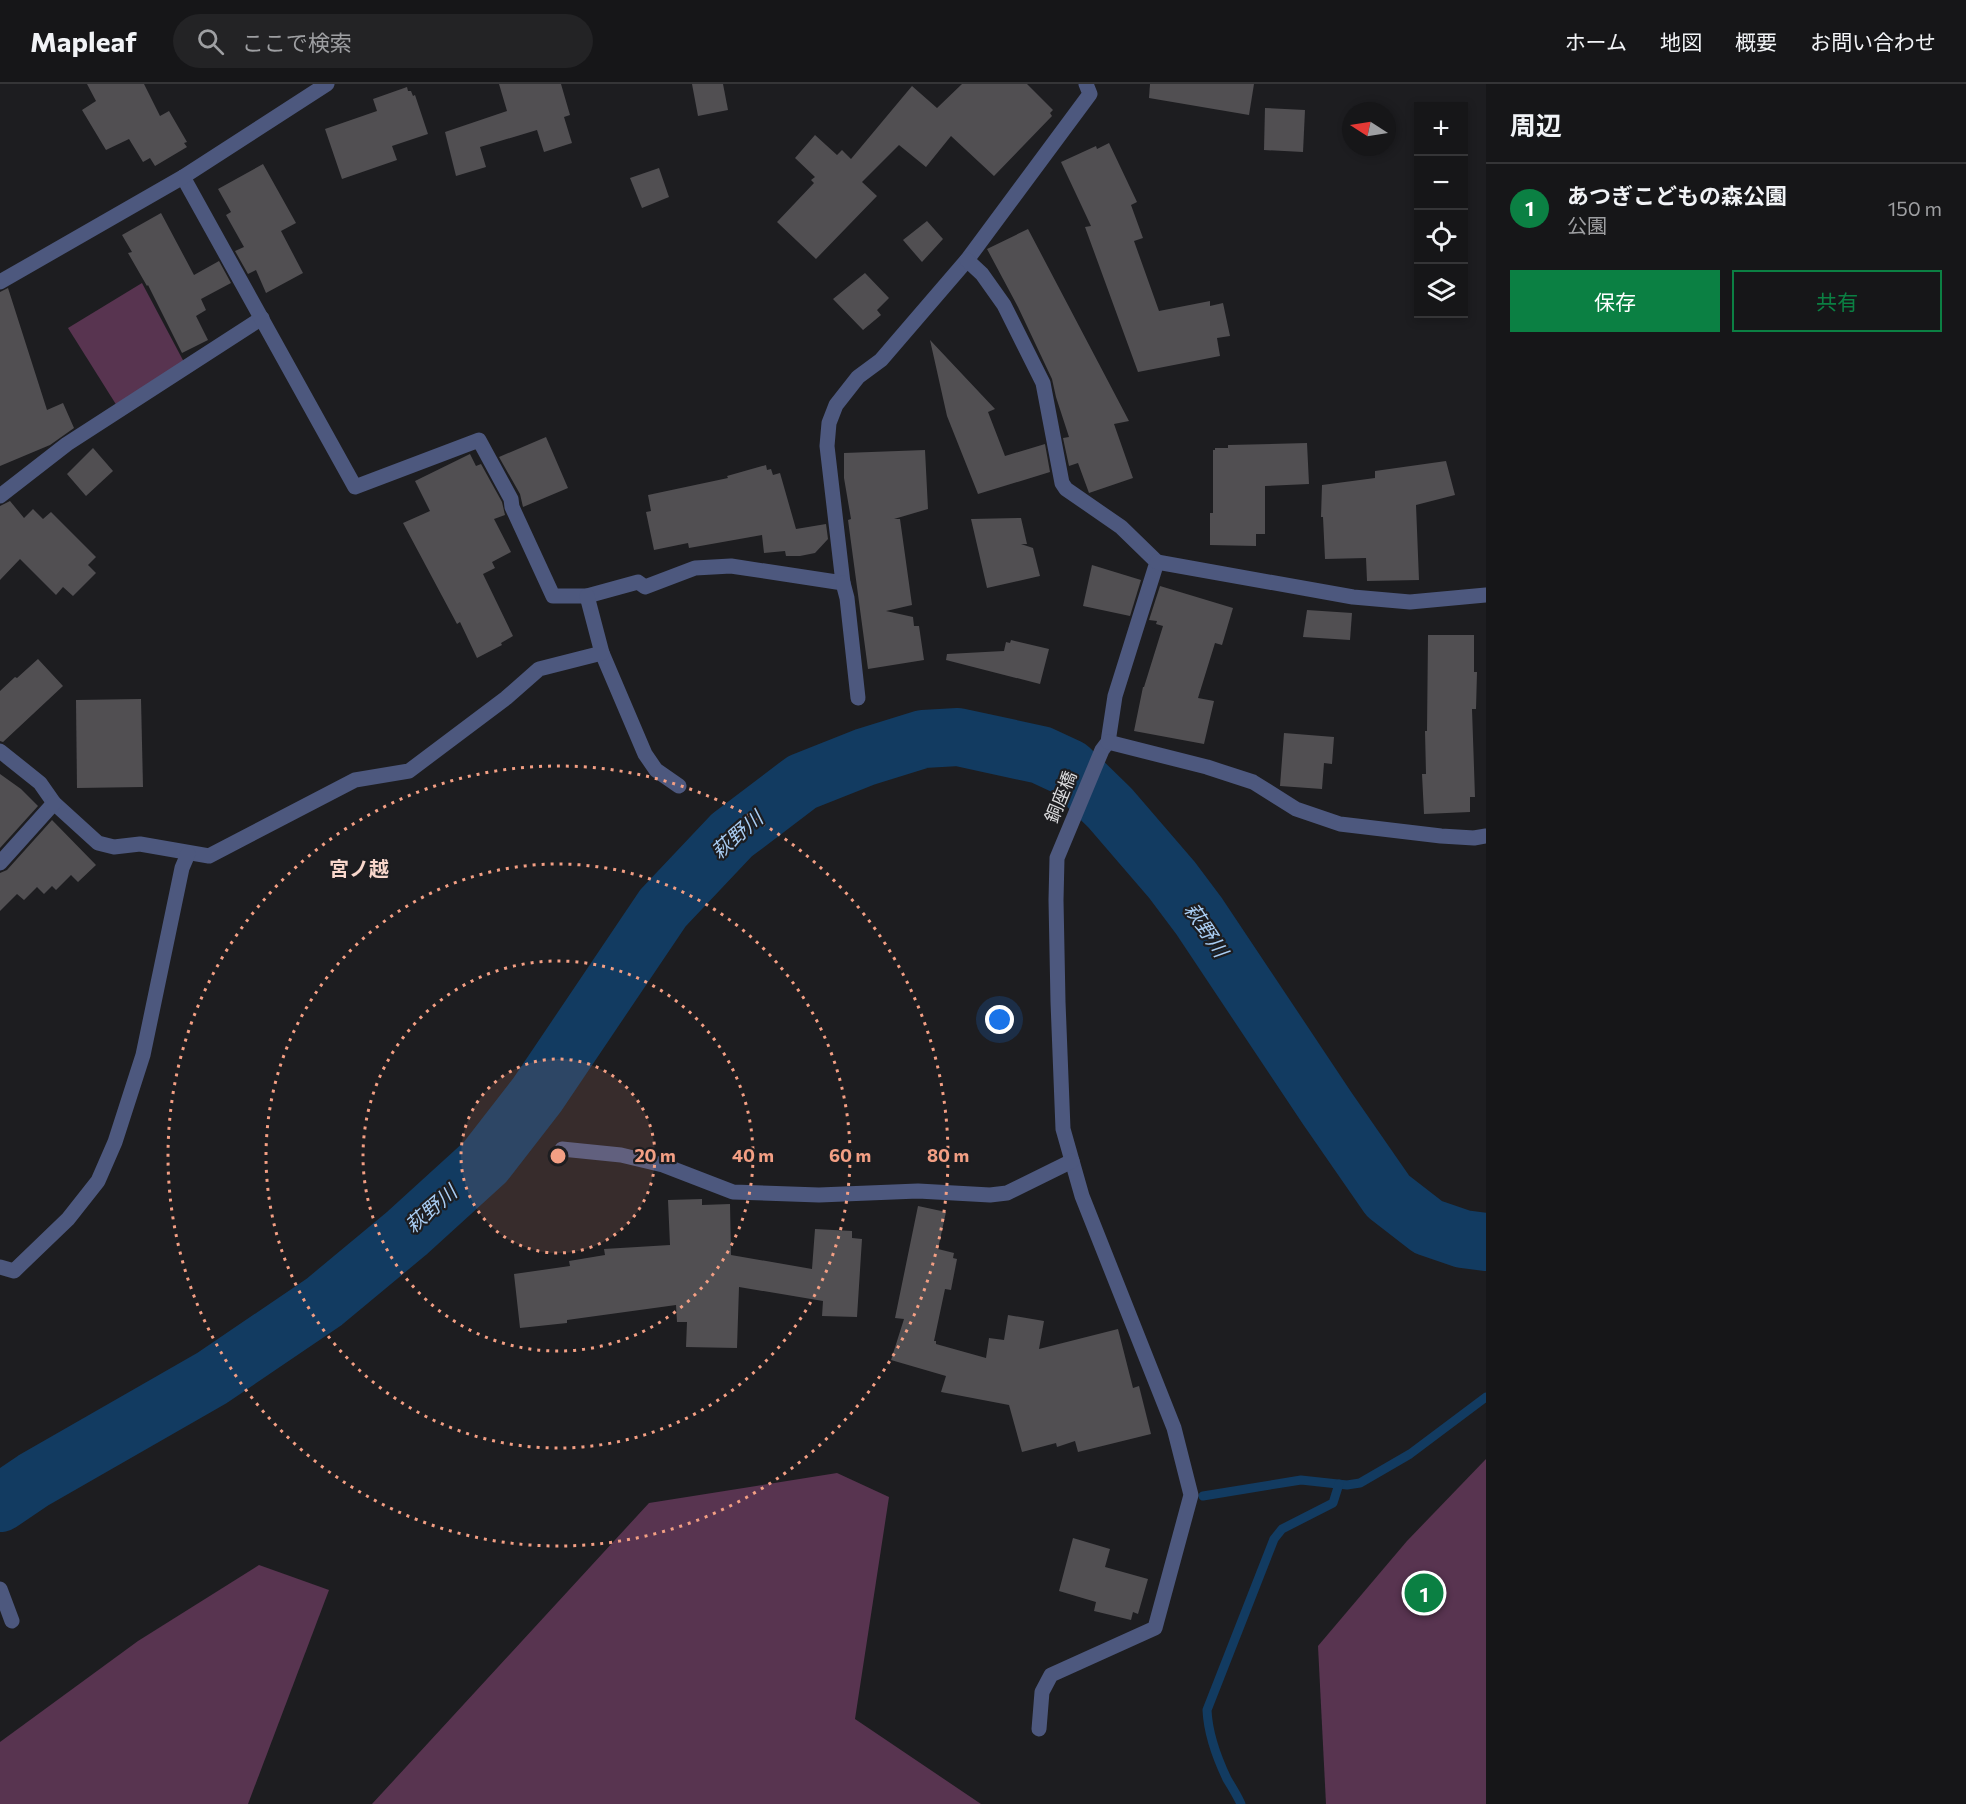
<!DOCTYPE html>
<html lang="ja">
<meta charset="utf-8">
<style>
:root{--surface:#161618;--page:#232325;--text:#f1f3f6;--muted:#9e9fa2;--line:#353537;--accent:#0b8043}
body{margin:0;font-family:Commissioner,"Noto Sans JP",sans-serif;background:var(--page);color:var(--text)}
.controls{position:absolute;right:18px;top:18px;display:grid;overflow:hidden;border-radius:0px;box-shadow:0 3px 9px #0003}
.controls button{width:54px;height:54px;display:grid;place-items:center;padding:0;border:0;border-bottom:2px solid var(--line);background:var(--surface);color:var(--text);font:30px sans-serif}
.compass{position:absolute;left:1342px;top:18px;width:54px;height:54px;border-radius:50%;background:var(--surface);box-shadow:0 3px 9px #0003;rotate:282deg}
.you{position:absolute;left:1000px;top:936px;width:21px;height:21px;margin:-15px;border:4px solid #fff;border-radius:50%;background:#1a73e8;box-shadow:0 0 0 9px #1a73e833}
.badge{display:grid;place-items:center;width:39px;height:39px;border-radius:50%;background:var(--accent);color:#fff;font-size:20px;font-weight:700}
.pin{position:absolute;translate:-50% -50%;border:3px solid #fff;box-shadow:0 2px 6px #0006}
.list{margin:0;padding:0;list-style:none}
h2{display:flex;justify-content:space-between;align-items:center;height:78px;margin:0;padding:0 24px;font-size:26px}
h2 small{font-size:20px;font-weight:400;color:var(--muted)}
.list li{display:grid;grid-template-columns:39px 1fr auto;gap:18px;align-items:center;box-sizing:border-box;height:90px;padding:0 24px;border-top:2px solid var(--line)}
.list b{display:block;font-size:22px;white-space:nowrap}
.list p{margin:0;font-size:20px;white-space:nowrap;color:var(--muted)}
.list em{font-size:20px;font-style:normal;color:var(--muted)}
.actions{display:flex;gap:12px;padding:18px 24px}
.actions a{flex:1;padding:14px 0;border:2px solid var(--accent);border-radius:0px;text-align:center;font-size:21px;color:var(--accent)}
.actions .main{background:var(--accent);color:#fff}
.icon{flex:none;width:33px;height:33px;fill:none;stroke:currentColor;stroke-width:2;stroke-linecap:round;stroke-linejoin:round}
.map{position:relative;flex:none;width:1486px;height:1720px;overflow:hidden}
header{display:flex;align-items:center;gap:36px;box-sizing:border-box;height:84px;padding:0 30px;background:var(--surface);border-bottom:2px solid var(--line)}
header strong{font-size:28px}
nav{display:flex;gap:33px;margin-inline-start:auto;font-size:21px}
.search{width:420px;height:54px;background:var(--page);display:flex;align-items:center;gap:15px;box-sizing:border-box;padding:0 21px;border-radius:33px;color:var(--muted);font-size:22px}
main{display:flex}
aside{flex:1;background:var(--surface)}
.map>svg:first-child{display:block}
</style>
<header>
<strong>Mapleaf</strong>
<div class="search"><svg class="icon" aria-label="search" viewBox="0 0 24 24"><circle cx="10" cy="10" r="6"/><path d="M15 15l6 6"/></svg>ここで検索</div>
<nav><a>ホーム</a><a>地図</a><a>概要</a><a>お問い合わせ</a></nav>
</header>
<main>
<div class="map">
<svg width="1486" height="1720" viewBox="0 0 1486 1720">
<rect width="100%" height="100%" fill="#1d1d20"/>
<!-- green -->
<g fill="#583450">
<path d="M 142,199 L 185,280 L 117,322 L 68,244 Z"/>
<path d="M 1486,1375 L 1486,1720 L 1326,1720 L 1318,1562 L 1407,1457 Z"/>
<path d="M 837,1389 L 889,1413 L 855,1635 L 981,1720 L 372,1720 L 649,1419 Z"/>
<path d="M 259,1481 L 329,1506 L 248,1720 L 0,1720 L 0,1658 L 138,1557 Z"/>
</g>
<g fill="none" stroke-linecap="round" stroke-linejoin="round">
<!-- stream -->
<g stroke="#123b61" stroke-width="9">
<path d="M 1203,1412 L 1301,1396 L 1347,1401 L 1360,1399 L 1410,1370 L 1486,1313"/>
<path d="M 1241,1720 C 1237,1711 1232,1703 1227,1695 C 1217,1674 1208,1649 1207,1626 L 1274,1455 L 1282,1445 L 1333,1419 L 1339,1400"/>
</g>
<!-- river -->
<path stroke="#123b61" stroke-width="58" d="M 0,1419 L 34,1396 L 212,1294 L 324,1218 L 407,1149 L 485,1078 L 537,1011 L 663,824 L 732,751 L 802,698 L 865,673 L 923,655 L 958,653 L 1041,671 L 1069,684 L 1110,724 L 1172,796 L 1199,832 L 1327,1024 L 1388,1112 L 1428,1143 L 1463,1155 L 1486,1158"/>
</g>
<!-- building -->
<g fill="#514f52">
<path d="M 87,0 L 144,0 L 160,32 L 169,27 L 187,58 L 184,59 L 187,63 L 155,82 L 150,74 L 143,78 L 129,55 L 106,66 L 82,26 L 96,17 Z"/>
<path d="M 499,0 L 561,0 L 570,31 L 564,33 L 572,59 L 544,68 L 537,46 L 480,63 L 486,83 L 456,92 L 445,48 L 507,27 Z"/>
<path d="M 692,0 L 723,0 L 728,26 L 698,32 Z"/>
<path d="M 962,0 L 1027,0 L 1053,26 L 1050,29 L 1052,32 L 994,92 L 951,52 L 926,83 L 899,61 L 862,98 L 877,112 L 816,175 L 777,138 L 814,99 L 811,96 L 815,93 L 795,74 L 815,51 L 837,71 L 842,66 L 851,75 L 912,2 L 937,24 Z"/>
<path d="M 1150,0 L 1254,0 L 1249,31 L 1149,14 Z"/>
<path d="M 407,3 L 408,7 L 411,7 L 413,12 L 415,11 L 428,50 L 392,62 L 397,76 L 342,95 L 325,45 L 377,27 L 373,15 Z"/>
<path d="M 1265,24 L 1305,26 L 1303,68 L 1264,66 Z"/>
<path d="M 1109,59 L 1137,118 L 1131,121 L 1143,154 L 1134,157 L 1159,227 L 1210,217 L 1210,222 L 1223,219 L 1230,252 L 1217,254 L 1220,272 L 1138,288 L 1085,143 L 1091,142 L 1061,78 L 1096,62 L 1097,65 Z"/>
<path d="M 263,80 L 296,139 L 281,147 L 303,189 L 266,209 L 256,186 L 248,190 L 235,167 L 244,163 L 226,131 L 231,128 L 218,105 Z"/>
<path d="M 659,84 L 669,113 L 642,124 L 630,94 Z"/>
<path d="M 161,129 L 194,191 L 219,177 L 231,199 L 201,215 L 206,226 L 196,232 L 208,256 L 182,269 L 148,201 L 147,202 L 128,169 L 132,168 L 122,151 Z"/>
<path d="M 927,137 L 943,155 L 922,178 L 903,156 Z"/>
<path d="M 1028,145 L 1129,337 L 1114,340 L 1133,394 L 1089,409 L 1078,379 L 1069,382 L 1063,354 L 1069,353 L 1056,313 L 1052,295 L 1018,223 L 987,165 Z"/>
<path d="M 865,189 L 889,214 L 877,226 L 881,231 L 863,246 L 833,215 Z"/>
<path d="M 8,204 L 47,326 L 63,319 L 74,344 L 50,361 L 0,382 L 0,208 Z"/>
<path d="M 930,256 L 995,325 L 988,328 L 1005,372 L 1045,360 L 1050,388 L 978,410 L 947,332 Z"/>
<path d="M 546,353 L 568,404 L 523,423 L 520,410 L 499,373 Z"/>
<path d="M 1307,359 L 1309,400 L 1265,402 L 1265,450 L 1256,450 L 1256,462 L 1210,461 L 1210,429 L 1213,429 L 1213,366 L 1215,366 L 1215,364 L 1228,364 L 1228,361 Z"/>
<path d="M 93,364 L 113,387 L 86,412 L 67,390 Z"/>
<path d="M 925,366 L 928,425 L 894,435 L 900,435 L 912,521 L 886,527 L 913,533 L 914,542 L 919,542 L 924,576 L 868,585 L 848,436 L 851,435 L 844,394 L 844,369 Z"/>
<path d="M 470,370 L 476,382 L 481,380 L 502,418 L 505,431 L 494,435 L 511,468 L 492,478 L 495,484 L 483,490 L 513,552 L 501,559 L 502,561 L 477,574 L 460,538 L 457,540 L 403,439 L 430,427 L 415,397 Z"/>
<path d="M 1446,377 L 1455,411 L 1416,421 L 1419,496 L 1367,497 L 1366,474 L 1325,475 L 1323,433 L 1321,433 L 1322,401 L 1375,394 L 1375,387 Z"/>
<path d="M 766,381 L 767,386 L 771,385 L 773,391 L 780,389 L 796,445 L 826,440 L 828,455 L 815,469 L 800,472 L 786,472 L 785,467 L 764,469 L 762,451 L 689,464 L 688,459 L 654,466 L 646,428 L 651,427 L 648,411 L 728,394 L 727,392 Z"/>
<path d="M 10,417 L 24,434 L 33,425 L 43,435 L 51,428 L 96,473 L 88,481 L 96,489 L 73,512 L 63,503 L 56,511 L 20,475 L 0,496 L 0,422 Z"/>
<path d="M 1021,434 L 1027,460 L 1021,460 L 1033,464 L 1040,492 L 987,504 L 971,435 Z"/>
<path d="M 1092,481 L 1141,496 L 1130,532 L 1083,522 Z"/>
<path d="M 1160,502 L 1233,524 L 1222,561 L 1215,559 L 1198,614 L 1214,617 L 1204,660 L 1134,647 L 1143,603 L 1144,603 L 1163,542 L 1156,540 L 1157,537 L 1149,536 Z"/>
<path d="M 1307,526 L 1352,529 L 1350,556 L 1303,553 Z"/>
<path d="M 1428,551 L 1474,551 L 1474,588 L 1477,588 L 1476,625 L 1472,625 L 1475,713 L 1470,713 L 1470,728 L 1424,730 L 1422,690 L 1426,690 L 1425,647 L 1427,647 Z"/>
<path d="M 1011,556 L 1049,565 L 1040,600 L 946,576 L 947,570 L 1004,567 L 1006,558 L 1010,559 Z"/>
<path d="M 38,575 L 63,602 L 3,658 L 0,657 L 0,607 L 15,593 L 17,594 Z"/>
<path d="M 141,615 L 143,703 L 77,704 L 76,616 Z"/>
<path d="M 1284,649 L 1334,653 L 1332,680 L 1324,679 L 1322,705 L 1280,702 Z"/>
<path d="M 0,690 L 21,705 L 38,722 L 0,764 Z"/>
<path d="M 52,736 L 96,781 L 78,798 L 71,791 L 56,806 L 52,802 L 44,810 L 37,803 L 24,816 L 17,810 L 0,827 L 0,789 L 7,786 Z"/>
<path d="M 702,1115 L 702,1121 L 730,1120 L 731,1171 L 812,1185 L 815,1145 L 852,1147 L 852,1154 L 862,1155 L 857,1233 L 822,1232 L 823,1217 L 739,1203 L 737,1264 L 686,1263 L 687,1238 L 677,1238 L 676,1221 L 567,1236 L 567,1239 L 520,1244 L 514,1190 L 570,1182 L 569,1177 L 605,1171 L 604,1165 L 670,1161 L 668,1116 Z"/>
<path d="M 918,1122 L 946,1128 L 938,1165 L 954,1169 L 953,1174 L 957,1175 L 951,1206 L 945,1205 L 934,1257 L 936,1257 L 936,1260 L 986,1274 L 989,1254 L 1004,1256 L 1008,1231 L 1044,1237 L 1039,1265 L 1118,1245 L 1133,1304 L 1139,1302 L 1151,1350 L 1078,1368 L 1075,1357 L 1057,1363 L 1056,1359 L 1022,1368 L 1009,1321 L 941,1308 L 946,1292 L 891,1276 L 904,1235 L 895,1234 Z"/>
<path d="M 1073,1454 L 1110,1465 L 1105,1483 L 1148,1495 L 1138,1530 L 1133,1528 L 1131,1536 L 1094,1527 L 1096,1518 L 1059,1507 Z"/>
</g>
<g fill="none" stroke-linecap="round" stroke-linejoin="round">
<!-- lane -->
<path stroke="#4d587e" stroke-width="15" d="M 0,412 L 67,360 L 262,234"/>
<!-- street -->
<g stroke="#4d587e" stroke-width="15">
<path d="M 183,93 L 355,403 L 479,356 L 511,415 L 512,423 L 553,512 L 587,512 L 638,498 L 645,503 L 695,484 L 731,482 L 843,499 L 827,362 L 829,339 L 836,321 L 858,293 L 881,276 L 967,176 L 1090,10 L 1086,0"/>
<path d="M 967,176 L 982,190 L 1004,221 L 1043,299 L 1062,399 L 1066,405 L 1121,443 L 1157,478 L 1115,612 L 1108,658 L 1102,666 L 1057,774 L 1056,816 L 1058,918 L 1063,1045 L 1082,1112 L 1174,1344 L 1191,1411 L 1155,1544 L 1051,1591 L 1042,1608 L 1039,1645"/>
<path d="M 0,198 L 183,93 L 327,0"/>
<path d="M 1157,478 L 1353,513 L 1410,518 L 1486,511"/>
<path d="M 843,499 L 847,514 L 858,614"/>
<path d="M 602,569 L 645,670 L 656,686 L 679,702"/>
<path d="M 1108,658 L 1207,683 L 1253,698 L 1296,725 L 1340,740 L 1441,752 L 1474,754 L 1486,752"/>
<path d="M 0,667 L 40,699 L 54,719 L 98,759 L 114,763 L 140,760 L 209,772 L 355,696 L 409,687 L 506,614 L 539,585 L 602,569 L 587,512"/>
<path d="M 0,779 L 54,719"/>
<path d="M 562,1065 L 621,1071 L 663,1081 L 733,1108 L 819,1111 L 918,1107 L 990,1111 L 1007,1109 L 1072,1077"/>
<path d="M 0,1183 L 14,1187 L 68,1135 L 98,1097 L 115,1058 L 143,971 L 182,784 L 188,770"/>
<path d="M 0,1505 L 12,1537"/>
</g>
</g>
<!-- distance rings -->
<circle cx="558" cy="1072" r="97" fill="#f39f84" fill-opacity=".12"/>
<g fill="none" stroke="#f39f84" stroke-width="3" stroke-dasharray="3 6">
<circle cx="558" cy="1072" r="97"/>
<circle cx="558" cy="1072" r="195"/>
<circle cx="558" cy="1072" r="292"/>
<circle cx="558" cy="1072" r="390"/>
</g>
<g text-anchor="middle" stroke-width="4.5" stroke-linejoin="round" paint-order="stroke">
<!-- street labels -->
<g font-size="18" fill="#dcdcde" stroke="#1d1d20">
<text transform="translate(1061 713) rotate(-68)" y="6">銅座橋</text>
</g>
<!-- water labels -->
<g font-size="20" font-style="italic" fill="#a9cdf3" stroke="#1d1d20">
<text transform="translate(737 751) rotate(-41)" y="7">萩野川</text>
<text transform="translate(1206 846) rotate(56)" y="7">萩野川</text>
<text transform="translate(431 1125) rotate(-41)" y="7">萩野川</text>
</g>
<!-- neighbourhood labels -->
<g font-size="20" font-weight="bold" fill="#f8d7cc" stroke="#1d1d20">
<text x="359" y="792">宮ノ越</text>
</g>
</g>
<circle cx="558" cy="1072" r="9" fill="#f39f84" stroke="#1d1d20" stroke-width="3"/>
<g font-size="18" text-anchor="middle" font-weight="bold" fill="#f39f84" stroke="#1d1d20" stroke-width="4.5" stroke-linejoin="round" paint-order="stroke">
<text x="655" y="1078">20 m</text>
<text x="753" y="1078">40 m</text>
<text x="850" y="1078">60 m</text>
<text x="948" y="1078">80 m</text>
</g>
</svg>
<div class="controls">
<button>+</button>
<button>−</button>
<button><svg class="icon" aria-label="locate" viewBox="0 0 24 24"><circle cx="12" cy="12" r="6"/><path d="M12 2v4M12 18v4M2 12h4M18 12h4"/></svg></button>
<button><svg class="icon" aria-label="layers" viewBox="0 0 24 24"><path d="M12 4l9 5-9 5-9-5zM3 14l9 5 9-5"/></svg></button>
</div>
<svg class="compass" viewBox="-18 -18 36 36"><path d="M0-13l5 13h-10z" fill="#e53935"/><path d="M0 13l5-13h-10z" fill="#9e9fa2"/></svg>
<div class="you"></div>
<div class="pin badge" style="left:1424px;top:1509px">1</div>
</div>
<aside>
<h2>周辺<small></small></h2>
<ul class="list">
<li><span class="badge">1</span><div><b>あつぎこどもの森公園</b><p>公園</p></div><em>150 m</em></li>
</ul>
<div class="actions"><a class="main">保存</a><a>共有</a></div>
</aside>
</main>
